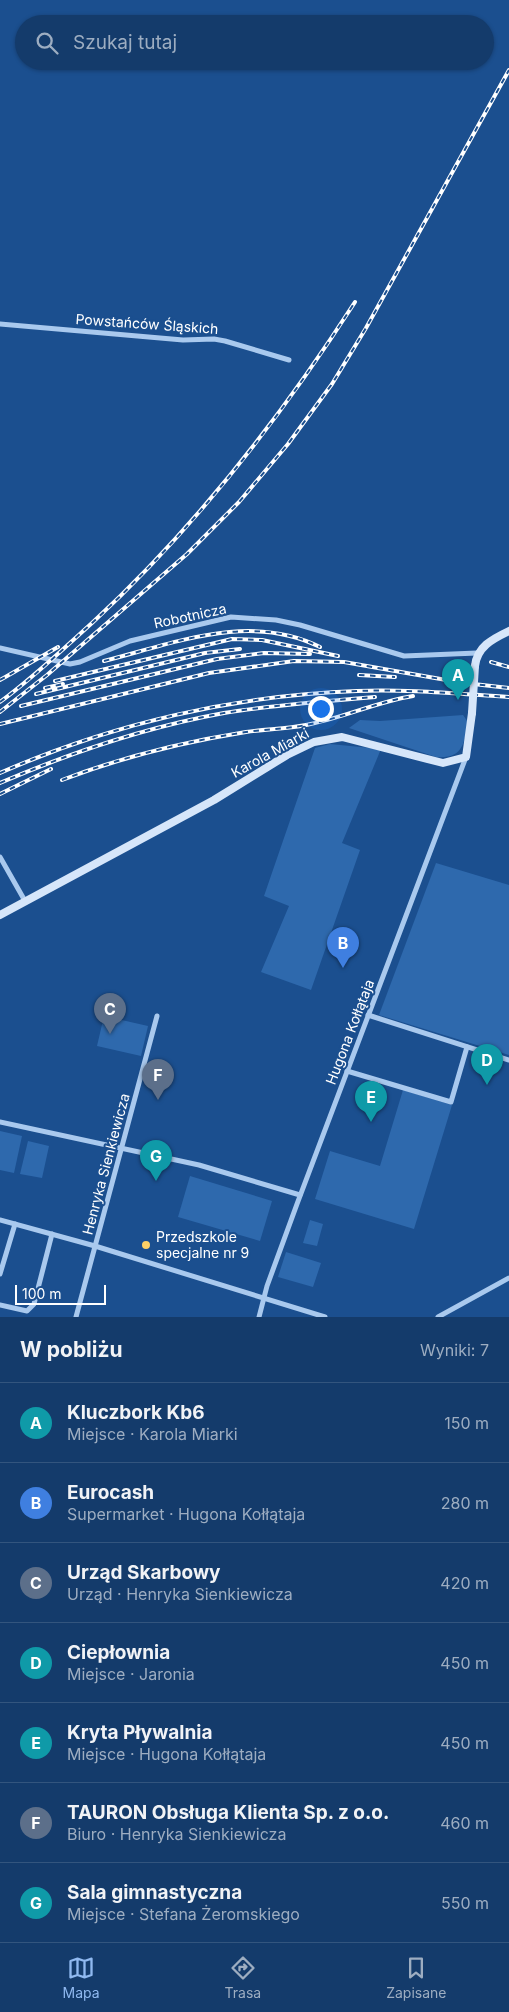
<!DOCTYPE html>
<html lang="pl">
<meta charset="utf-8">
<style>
:root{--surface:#143b6b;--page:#214673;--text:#f1f3f6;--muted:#9dadc1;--line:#33557e;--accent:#90b9f0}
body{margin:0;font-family:Inter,sans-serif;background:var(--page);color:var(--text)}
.scale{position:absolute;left:15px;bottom:12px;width:91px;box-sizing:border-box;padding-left:5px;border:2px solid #fff;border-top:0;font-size:14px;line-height:18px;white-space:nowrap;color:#fff;-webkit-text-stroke:4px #1b4f8f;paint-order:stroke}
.you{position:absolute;left:320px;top:708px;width:18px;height:18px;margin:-12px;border:4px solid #fff;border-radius:50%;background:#1a73e8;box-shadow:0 0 0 8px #1a73e833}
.badge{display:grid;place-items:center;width:32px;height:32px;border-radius:50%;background:var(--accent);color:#fff;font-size:16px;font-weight:700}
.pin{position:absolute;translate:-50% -41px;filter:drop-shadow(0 1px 2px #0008)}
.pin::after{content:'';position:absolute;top:26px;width:18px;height:15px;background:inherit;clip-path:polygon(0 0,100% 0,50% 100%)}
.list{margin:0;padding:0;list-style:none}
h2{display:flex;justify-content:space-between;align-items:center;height:65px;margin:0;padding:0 20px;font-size:21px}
h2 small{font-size:16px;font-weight:400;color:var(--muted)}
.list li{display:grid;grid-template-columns:32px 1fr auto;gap:15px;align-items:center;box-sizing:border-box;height:80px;padding:0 20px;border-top:1px solid var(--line)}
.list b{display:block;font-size:19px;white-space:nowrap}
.list p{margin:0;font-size:16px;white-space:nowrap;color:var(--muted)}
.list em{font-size:16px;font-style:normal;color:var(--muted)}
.icon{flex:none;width:28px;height:28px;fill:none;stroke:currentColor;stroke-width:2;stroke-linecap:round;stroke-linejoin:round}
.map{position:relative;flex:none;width:509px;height:1317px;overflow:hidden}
.search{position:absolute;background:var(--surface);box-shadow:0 1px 4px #0004;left:15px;right:15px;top:15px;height:55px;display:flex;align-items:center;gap:12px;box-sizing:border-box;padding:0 18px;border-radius:28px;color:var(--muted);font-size:19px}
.sheet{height:625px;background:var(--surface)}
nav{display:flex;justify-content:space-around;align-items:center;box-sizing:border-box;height:70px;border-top:1px solid var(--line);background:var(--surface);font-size:14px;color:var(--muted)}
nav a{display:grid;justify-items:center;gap:2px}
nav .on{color:var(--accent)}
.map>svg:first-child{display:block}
</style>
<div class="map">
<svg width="509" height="1317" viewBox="0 0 509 1317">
<rect width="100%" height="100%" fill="#1b4f8f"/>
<!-- green -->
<g fill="#2e69ad">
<path d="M 463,715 L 468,722 C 464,744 463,759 436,757 L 349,728 L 360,720 L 380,721 Z"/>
<path d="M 330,744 L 381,749 L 342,843 L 360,850 L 311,990 L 261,972 L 289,906 L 264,896 L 315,748 Z"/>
<path d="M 436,863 L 509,885 L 509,1055 L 379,1015 Z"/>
<path d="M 104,1016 L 148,1026 L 141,1056 L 97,1046 Z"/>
<path d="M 403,1090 L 452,1105 L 414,1229 L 315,1199 L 330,1151 L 380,1166 Z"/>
<path d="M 0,1131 L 22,1136 L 14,1173 L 0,1170 Z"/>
<path d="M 28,1141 L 49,1146 L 42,1178 L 20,1174 Z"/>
<path d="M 190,1176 L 272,1201 L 260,1241 L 178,1217 Z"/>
<path d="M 310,1220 L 323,1224 L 317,1246 L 303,1243 Z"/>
<path d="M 286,1252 L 321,1263 L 313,1287 L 278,1277 Z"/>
</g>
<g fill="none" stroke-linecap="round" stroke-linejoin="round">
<!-- street -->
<g stroke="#a9c9ee" stroke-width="5">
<path d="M 0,324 L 183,340 L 214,339 L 225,341 L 289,360"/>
<path d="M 0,648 L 70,664 L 80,662 L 130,641 L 231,617 L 276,620 L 300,625 L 404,656 L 477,653"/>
<path d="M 0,857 L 25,901"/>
<path d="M 368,1015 L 509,1060"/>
<path d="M 347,1071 L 451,1102 L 467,1047"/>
<path d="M 0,1122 L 199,1165 L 300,1195"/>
<path d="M 0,1220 L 95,1246 L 325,1317"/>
<path d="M 0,1274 L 15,1224"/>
<path d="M 0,1305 L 27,1311 L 34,1304 L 52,1234"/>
<path d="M 76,1317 L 157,1016"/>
<path d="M 259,1317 L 267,1286 L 297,1204 L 466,757"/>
<path d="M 438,1317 L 509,1278"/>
</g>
<!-- secondary -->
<g stroke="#d6e6fa" stroke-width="8">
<path d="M 475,666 C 477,647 492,639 509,631"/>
<path d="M 0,915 L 214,800 L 287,755 L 314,742 L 342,737 L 443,763 L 466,757 L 472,713"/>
</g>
<defs>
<g id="rail">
<path d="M 104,661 C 175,643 250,612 320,647"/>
<path d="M 491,662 L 509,667"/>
<path d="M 359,675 L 395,677"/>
<path d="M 0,680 L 58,647"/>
<path d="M 55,681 L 232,639 L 262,640 L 338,656"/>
<path d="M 447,681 L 509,688"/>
<path d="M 45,688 L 63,684"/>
<path d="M 36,694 L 205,653 L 240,649"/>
<path d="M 0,702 C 33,678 62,650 92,623 C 195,528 279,420 355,302"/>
<path d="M 21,706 L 217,659 L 264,653 L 310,654"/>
<path d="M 0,712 L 47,675 L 187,554 L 239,502 L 288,444 L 332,384 L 366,328 L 509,70"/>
<path d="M 0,724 L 209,673 L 294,661 L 344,662 L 452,681"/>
<path d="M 0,773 C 111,724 236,695 357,691 C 408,689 459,694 509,697"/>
<path d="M 62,780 C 122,757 183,742 246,732 C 266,729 286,729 306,725 C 343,718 376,702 413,696"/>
<path d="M 0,783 C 72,752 147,727 224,713 C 274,705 325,701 375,697"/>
<path d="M 0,794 L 51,769"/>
</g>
</defs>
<!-- rail casing -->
<use href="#rail" stroke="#fff" stroke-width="4"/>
<!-- rail -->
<use href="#rail" stroke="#1b4f8f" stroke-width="2" stroke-dasharray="5.5" stroke-linecap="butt"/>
<!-- secondary-bridge -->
<path stroke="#d6e6fa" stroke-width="8" d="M 472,713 L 475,666"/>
</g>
<!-- markers -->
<circle fill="#ffd166" stroke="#1b4f8f" stroke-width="2" cx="146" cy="1245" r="5"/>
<g text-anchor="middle" stroke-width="4" stroke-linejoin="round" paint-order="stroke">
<!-- street labels -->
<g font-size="14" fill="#fff" stroke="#1b4f8f">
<text transform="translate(147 324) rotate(4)" y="5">Powstańców Śląskich</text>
<text transform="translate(190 616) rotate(-12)" y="5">Robotnicza</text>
<text transform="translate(270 753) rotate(-29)" y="5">Karola Miarki</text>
<text transform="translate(350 1032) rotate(-69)" y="5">Hugona Kołłątaja</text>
<text transform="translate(106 1164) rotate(-75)" y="5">Henryka Sienkiewicza</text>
</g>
<!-- poi labels -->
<g font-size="14" fill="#fff" stroke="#1b4f8f" text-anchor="start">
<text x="156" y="1242">Przedszkole<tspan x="156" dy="16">specjalne nr 9</tspan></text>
</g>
</g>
</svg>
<div class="scale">100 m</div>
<div class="you"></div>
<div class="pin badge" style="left:458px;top:700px;background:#0f9aa8">A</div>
<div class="pin badge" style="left:343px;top:968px;background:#3f7fe0">B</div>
<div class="pin badge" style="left:110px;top:1034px;background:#5c6f8a">C</div>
<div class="pin badge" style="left:487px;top:1085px;background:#0f9aa8">D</div>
<div class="pin badge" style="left:371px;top:1122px;background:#0f9aa8">E</div>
<div class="pin badge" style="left:158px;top:1100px;background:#5c6f8a">F</div>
<div class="pin badge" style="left:156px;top:1181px;background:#0f9aa8">G</div>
<div class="search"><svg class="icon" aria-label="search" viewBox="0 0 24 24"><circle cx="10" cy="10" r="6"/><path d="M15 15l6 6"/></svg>Szukaj tutaj</div>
</div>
<section class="sheet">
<h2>W pobliżu<small>Wyniki: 7</small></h2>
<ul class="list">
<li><span class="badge" style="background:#0f9aa8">A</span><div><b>Kluczbork Kb6</b><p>Miejsce · Karola Miarki</p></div><em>150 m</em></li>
<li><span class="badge" style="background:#3f7fe0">B</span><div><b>Eurocash</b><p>Supermarket · Hugona Kołłątaja</p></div><em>280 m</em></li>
<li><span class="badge" style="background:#5c6f8a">C</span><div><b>Urząd Skarbowy</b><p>Urząd · Henryka Sienkiewicza</p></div><em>420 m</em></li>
<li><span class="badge" style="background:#0f9aa8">D</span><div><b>Ciepłownia</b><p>Miejsce · Jaronia</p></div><em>450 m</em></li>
<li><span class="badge" style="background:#0f9aa8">E</span><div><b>Kryta Pływalnia</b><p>Miejsce · Hugona Kołłątaja</p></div><em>450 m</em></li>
<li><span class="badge" style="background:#5c6f8a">F</span><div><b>TAURON Obsługa Klienta Sp. z o.o.</b><p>Biuro · Henryka Sienkiewicza</p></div><em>460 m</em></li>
<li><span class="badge" style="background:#0f9aa8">G</span><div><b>Sala gimnastyczna</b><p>Miejsce · Stefana Żeromskiego</p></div><em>550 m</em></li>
</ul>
</section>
<nav>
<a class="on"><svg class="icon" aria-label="map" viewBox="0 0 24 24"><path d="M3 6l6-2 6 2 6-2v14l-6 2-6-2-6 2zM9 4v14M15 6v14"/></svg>Mapa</a>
<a><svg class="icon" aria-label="directions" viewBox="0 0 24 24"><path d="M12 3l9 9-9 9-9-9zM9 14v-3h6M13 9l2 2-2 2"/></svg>Trasa</a>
<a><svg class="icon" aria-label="saved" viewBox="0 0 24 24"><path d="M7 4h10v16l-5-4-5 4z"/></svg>Zapisane</a>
</nav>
